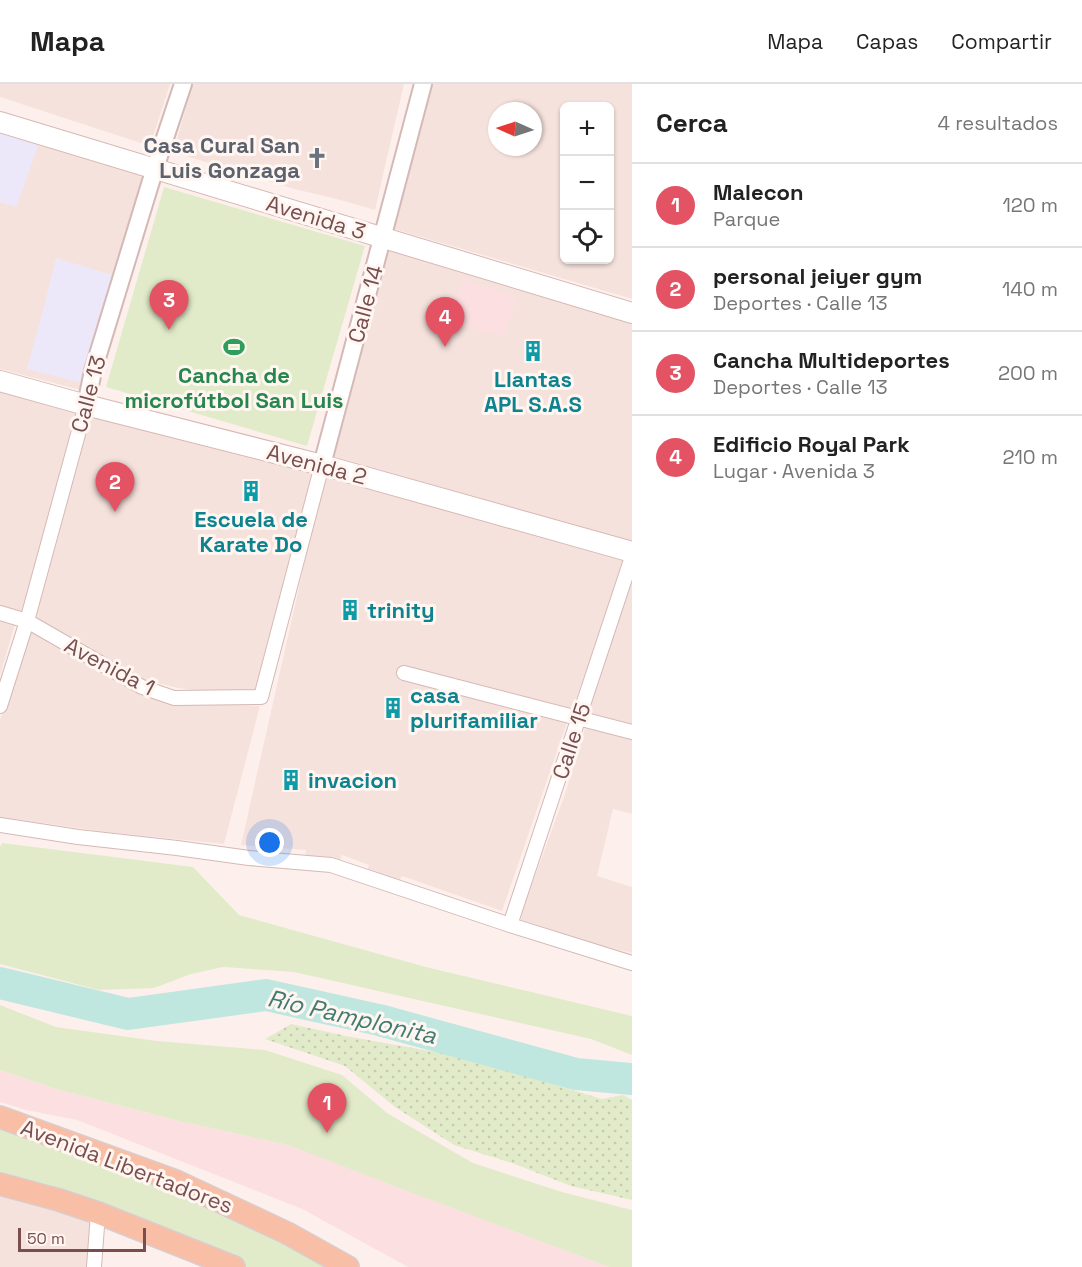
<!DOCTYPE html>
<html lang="es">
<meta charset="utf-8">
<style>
:root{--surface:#fff;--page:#f2f2f2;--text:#222;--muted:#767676;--line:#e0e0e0;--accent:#e45364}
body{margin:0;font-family:"Space Grotesk",sans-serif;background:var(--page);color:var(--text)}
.controls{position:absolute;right:18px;top:18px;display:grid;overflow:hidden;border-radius:9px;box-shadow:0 2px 4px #0004}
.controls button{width:54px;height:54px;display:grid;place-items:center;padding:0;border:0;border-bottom:2px solid var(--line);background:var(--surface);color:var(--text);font:30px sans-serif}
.compass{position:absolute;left:488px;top:18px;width:54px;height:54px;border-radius:50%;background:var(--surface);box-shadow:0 2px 4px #0004;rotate:273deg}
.scale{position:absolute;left:18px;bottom:15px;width:128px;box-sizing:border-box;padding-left:6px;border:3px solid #784e4e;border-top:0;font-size:16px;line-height:21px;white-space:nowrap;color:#784e4e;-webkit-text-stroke:4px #fff6f2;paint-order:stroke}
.you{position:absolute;left:270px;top:759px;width:21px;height:21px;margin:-15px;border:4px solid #fff;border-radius:50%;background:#1a73e8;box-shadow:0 0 0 9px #1a73e833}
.badge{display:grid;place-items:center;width:39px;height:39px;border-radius:50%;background:var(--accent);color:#fff;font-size:20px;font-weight:700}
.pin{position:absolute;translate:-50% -50px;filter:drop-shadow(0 2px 3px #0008)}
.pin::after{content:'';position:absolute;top:32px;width:21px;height:18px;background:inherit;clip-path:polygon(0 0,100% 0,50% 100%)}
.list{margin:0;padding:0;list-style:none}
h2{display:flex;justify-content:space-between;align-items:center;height:78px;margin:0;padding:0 24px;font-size:26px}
h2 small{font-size:20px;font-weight:400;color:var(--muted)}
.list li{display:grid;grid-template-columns:39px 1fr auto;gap:18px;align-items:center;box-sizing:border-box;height:84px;padding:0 24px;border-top:2px solid var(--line)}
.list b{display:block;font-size:22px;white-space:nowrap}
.list p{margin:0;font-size:20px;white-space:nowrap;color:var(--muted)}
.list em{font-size:20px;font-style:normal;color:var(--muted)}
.icon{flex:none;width:33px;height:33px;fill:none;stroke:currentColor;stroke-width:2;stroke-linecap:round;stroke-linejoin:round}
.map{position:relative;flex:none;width:632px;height:1183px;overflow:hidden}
header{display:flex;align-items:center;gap:36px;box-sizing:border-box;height:84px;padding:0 30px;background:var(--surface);border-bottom:2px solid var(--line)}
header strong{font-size:28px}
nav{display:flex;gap:33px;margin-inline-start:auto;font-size:21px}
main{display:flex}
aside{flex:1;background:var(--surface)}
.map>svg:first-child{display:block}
</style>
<header>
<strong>Mapa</strong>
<nav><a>Mapa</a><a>Capas</a><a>Compartir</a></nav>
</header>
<main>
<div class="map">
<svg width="632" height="1183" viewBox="0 0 632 1183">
<defs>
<pattern id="grass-dots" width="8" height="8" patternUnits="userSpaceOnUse" patternTransform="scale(1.5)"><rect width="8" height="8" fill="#e2ebc9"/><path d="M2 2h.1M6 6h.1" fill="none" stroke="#c6cbae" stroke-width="1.8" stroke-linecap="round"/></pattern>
</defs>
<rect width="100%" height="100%" fill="#fdf0ec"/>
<!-- residential -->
<g fill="#f6e2dd" fill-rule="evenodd">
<path d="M 0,0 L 170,0 L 150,62 L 0,13 Z"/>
<path d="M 193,0 L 404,0 L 375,126 L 333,114 L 294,105 L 173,68 Z"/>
<path d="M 430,0 L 632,0 L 632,215 L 391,144 ZM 564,22 L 610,22 L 610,176 L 564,176 ZM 497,27 L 533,27 L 533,63 L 497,63 Z"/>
<path d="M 0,33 L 150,78 L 81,306 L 0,285 Z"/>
<path d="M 389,150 L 632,225 L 632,462 L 328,381 Z"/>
<path d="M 0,297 L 81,317 L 24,529 L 0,521 Z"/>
<path d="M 93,322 L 312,388 L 269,574 L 258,611 L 206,608 L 178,604 L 145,596 L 34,533 Z"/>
<path d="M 324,392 L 630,464 L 572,626 L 401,583 L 400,587 L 570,630 L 502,827 L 402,792 L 399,798 L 367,787 L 369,781 L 342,771 L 339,779 L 305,772 L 306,766 L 241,761 Z"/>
<path d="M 632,492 L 632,642 L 583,629 Z"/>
<path d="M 0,535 L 15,540 L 0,592 Z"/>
<path d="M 27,544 L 146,614 L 260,622 L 224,760 L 106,748 L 0,733 L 0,636 Z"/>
<path d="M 585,644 L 632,655 L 632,730 L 613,725 L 597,792 L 632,803 L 632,869 L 519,841 L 524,822 L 565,710 Z"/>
<path d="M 0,1101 L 91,1128 L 87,1183 L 0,1183 Z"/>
</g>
<!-- commercial -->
<g fill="#fce0e1">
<path d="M 462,194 L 516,213 L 504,253 L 450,237 Z"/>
<path d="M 0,986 L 56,1005 L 179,1037 L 288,1061 L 609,1183 L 408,1183 L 302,1125 L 77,1036 L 26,1026 L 0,1018 Z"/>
</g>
<!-- education -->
<g fill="#ede8f9">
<path d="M 0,41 L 41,54 L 16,123 L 0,118 Z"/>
<path d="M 56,174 L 115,192 L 83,299 L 27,285 L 45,219 Z"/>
</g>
<!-- grass -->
<path fill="url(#grass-dots)" d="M 291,940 L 351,953 L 464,973 L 602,1015 L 623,1011 L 632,1016 L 632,1116 L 571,1102 L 512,1079 L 454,1061 L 395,1023 L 345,982 L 265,955 Z"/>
<!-- park -->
<g fill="#e2ebc9">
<path d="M 164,103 L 365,162 L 307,362 L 106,303 Z"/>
<path d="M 2,759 L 193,783 L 239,831 L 426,883 L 632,932 L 632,971 L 591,955 L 294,888 L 223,883 L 191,890 L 154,904 L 99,906 L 0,880 L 0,763 Z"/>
<path d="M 0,921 L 56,943 L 157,957 L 265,966 L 342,991 L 387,1029 L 473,1079 L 562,1108 L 632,1126 L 632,1183 L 609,1183 L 381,1097 L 288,1061 L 179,1037 L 56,1005 L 0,986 Z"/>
<path d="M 0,1036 L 173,1100 L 340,1183 L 242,1183 L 0,1095 Z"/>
</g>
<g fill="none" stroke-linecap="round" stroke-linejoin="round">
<!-- river -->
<path stroke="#bfe7df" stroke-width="32" d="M 0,899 L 128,930 L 266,911 L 379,936 L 576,990 L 632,995"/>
<defs>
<g id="minor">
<path d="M 0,529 L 27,537 L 142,603 L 174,614 L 261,613 L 322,381"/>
<path d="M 404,589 L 632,648"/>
<path d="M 0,622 L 27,537 L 86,321"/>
<path d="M 0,741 L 78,753 L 177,764 L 249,774 L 331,781 L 510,841 L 632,879"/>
<path d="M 510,841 L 632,473"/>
<path d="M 94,1183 L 98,1129"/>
</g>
<g id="tertiary">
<path d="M 86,321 L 93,287 L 155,84 L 183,0"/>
<path d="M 322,381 L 423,0"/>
</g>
<g id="secondary">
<path d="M 0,38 L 632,229"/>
<path d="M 0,297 L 86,321 L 322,381 L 632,468"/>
</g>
<g id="primary">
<path d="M 0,1033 L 176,1097 L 287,1149 L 348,1183"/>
<path d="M 0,1100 L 59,1116 L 98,1129 L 234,1183"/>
</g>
</defs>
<!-- minor casing -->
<use href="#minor" stroke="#d4b9b6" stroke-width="16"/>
<!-- tertiary casing -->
<use href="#tertiary" stroke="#d4b9b6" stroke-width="20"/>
<!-- secondary casing -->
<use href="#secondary" stroke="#d7b7b3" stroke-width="22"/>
<!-- primary casing -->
<use href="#primary" stroke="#d9cdcd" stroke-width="24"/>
<!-- minor -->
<use href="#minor" stroke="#fff" stroke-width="14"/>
<!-- tertiary -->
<use href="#tertiary" stroke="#fff" stroke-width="16"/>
<!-- secondary -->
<use href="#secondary" stroke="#fff" stroke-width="20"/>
<!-- primary -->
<use href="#primary" stroke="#f9bea6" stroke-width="21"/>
</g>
<!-- icons -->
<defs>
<symbol id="church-bare" viewBox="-9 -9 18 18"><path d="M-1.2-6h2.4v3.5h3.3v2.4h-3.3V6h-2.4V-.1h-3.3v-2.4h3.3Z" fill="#6b7280" stroke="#fff6f2" stroke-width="2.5" paint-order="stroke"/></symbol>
<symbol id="stadium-bare" viewBox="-9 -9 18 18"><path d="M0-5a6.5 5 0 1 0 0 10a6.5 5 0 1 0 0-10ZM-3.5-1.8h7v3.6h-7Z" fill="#2e9e5b" stroke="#fff6f2" stroke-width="2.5" paint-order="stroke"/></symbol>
<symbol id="building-bare" viewBox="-9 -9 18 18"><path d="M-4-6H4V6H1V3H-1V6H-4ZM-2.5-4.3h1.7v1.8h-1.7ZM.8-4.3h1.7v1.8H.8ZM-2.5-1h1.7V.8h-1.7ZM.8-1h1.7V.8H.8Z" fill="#0f9aa8" stroke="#fff6f2" stroke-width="2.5" paint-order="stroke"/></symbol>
</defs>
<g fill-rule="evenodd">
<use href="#church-bare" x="302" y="59" width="30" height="30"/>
<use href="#stadium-bare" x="219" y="248" width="30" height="30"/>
<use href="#building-bare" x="518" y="252" width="30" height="30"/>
<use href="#building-bare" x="236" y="392" width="30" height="30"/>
<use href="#building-bare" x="335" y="511" width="30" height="30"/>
<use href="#building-bare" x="378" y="609" width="30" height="30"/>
<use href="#building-bare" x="276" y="681" width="30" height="30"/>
</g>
<g text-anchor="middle" stroke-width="6" stroke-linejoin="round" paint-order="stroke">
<!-- worship labels -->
<g font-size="22" font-weight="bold" fill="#5b616d" stroke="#fff6f2" text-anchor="end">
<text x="300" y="69">Casa Cural San<tspan x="300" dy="25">Luis Gonzaga</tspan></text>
</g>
<!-- street labels -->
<g font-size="22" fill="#784e4e" stroke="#fff6f2">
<text transform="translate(316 133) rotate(17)" y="8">Avenida 3</text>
<text transform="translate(365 220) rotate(-75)" y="8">Calle 14</text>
<text transform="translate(88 310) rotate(-75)" y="8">Calle 13</text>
<text transform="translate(317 380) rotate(15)" y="8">Avenida 2</text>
<text transform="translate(110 582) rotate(28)" y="8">Avenida 1</text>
<text transform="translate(571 657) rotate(-72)" y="8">Calle 15</text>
<text transform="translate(127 1082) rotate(21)" y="8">Avenida Libertadores</text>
</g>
<!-- leisure labels -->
<g font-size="22" font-weight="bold" fill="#27864d" stroke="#fff6f2">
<text x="234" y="299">Cancha de<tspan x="234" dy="25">microfútbol San Luis</tspan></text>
</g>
<!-- culture labels -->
<g font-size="22" font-weight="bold" fill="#0d838f" stroke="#fff6f2" text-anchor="start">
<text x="533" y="303" text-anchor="middle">Llantas<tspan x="533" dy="25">APL S.A.S</tspan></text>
<text x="251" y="443" text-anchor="middle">Escuela de<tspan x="251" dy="25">Karate Do</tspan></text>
<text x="367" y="534">trinity</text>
<text x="410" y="619">casa<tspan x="410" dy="25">plurifamiliar</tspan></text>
<text x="308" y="704">invacion</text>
</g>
<!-- water labels -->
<g font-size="24" font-style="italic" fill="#417c72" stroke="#fff6f2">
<text transform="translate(352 933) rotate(13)" y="8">Río Pamplonita</text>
</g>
</g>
</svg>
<div class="controls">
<button>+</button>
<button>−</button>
<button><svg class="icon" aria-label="locate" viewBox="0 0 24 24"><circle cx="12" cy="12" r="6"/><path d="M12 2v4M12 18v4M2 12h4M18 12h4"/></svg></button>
</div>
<svg class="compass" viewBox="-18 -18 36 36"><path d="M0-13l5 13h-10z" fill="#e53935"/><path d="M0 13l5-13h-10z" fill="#767676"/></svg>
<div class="scale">50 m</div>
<div class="you"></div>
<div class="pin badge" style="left:327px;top:1049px">1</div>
<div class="pin badge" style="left:115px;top:428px">2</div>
<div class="pin badge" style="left:169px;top:246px">3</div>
<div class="pin badge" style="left:445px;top:263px">4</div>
</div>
<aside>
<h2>Cerca<small>4 resultados</small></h2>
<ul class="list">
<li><span class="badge">1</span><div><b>Malecon</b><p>Parque</p></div><em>120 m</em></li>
<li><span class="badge">2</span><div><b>personal jeiyer gym</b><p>Deportes · Calle 13</p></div><em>140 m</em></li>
<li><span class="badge">3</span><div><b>Cancha Multideportes</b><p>Deportes · Calle 13</p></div><em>200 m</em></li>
<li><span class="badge">4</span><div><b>Edificio Royal Park</b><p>Lugar · Avenida 3</p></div><em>210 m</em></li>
</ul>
</aside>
</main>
